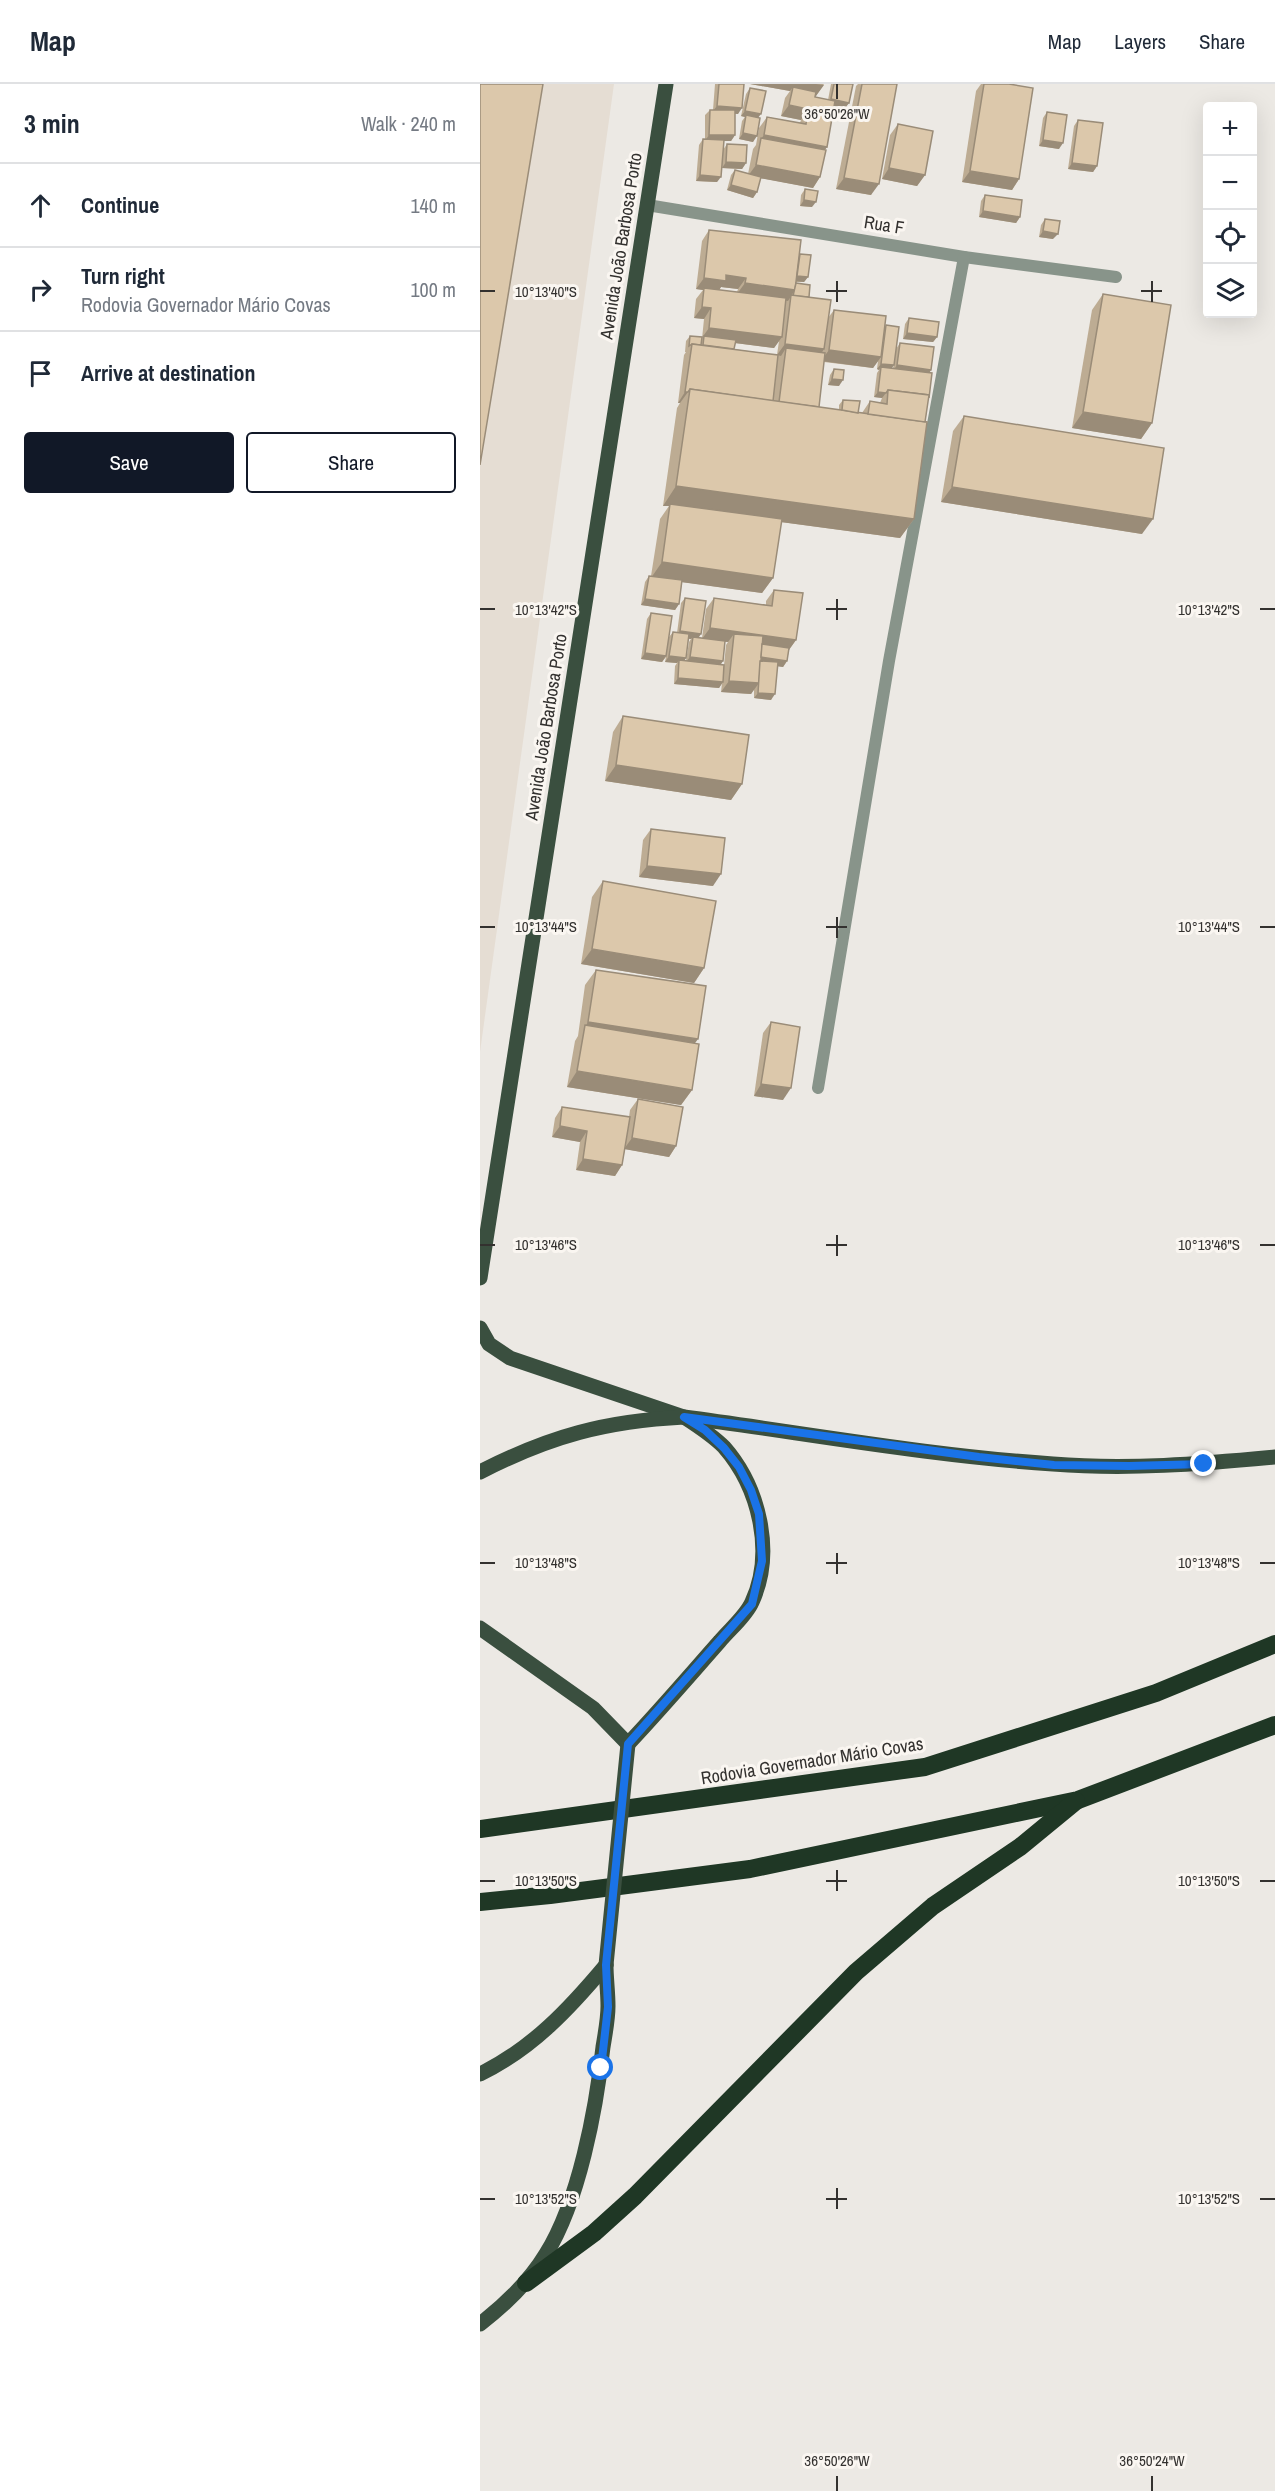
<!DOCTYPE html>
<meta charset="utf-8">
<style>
:root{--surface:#fff;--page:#f2f2f3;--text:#1f2937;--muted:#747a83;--line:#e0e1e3;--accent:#111827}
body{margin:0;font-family:"Archivo Narrow",sans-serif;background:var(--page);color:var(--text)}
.controls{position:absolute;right:18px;top:18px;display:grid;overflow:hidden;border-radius:6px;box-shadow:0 6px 24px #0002}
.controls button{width:54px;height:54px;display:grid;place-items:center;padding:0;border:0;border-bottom:2px solid var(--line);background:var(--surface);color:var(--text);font:30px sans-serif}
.stop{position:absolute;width:18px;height:18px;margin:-14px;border:4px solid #1a73e8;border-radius:50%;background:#fff}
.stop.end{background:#1a73e8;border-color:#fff;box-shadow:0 2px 6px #0008}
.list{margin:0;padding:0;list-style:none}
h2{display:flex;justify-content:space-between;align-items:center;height:78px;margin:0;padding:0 24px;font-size:26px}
h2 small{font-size:20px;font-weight:400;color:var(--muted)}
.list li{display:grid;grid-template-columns:39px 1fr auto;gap:18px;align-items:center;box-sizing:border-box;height:84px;padding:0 24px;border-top:2px solid var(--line)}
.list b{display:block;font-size:22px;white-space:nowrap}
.list p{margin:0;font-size:20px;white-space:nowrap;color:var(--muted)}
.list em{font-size:20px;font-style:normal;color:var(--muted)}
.actions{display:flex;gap:12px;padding:18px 24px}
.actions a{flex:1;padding:14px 0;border:2px solid var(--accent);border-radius:6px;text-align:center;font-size:21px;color:var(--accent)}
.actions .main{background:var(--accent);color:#fff}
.icon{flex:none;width:33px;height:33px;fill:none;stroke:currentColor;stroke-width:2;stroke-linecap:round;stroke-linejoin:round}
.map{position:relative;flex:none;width:795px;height:2407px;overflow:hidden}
header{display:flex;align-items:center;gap:36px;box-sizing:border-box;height:84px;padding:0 30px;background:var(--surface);border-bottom:2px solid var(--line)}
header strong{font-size:28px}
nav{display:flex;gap:33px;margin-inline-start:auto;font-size:21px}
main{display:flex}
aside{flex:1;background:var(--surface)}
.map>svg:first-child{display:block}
</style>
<header>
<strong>Map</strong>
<nav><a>Map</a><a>Layers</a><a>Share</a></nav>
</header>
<main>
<aside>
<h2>3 min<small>Walk · 240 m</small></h2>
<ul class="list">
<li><svg class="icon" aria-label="ahead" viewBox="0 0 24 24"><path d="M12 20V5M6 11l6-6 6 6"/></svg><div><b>Continue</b></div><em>140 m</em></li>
<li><svg class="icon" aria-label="right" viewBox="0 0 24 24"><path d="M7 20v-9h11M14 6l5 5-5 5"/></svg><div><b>Turn right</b><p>Rodovia Governador Mário Covas</p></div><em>100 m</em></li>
<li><svg class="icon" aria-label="arrive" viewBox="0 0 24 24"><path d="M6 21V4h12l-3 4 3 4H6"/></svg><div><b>Arrive at destination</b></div></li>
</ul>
<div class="actions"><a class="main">Save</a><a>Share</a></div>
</aside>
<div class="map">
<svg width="795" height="2407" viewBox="0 0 795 2407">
<rect width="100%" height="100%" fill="#ece9e4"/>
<!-- built -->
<path fill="#e5ddd3" d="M 0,0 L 134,0 L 0,968 Z"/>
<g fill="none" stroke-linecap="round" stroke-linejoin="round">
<!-- street -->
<g stroke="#88948a" stroke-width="12">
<path d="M 167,121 L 484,173 L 636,193"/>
<path d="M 338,1004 L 409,577 L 484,173"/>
</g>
<!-- primary -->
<g stroke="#3a4f3f" stroke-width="15">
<path d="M 0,1194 L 186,0"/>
<path d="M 0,1244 L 9,1260 L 30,1274 L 204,1333 C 218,1342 232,1351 244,1363 C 279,1403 295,1468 272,1518 C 266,1532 250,1545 240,1557 C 210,1591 180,1626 148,1660 L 113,1624 L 0,1544"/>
<path d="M 0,1388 C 70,1352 126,1337 204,1333 C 325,1349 451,1372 573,1380 C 647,1386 721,1380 795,1373"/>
<path d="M 0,1990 C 52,1965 90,1924 126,1881"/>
<path d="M 0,2240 C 26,2220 49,2198 66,2170 C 99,2117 116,2026 123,1963 C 125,1950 128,1936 128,1922 C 128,1908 126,1894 126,1881"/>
</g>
<!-- highway -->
<g stroke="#1f3725" stroke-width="18">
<path d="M 0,1745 L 445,1683 L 676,1609 L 795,1560"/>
<path d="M 0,1818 L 70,1811 L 270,1785 L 598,1716 L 795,1641"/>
<path d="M 46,2199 L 114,2149 L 155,2112 L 376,1888 L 453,1822 L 540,1763 L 596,1717"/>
</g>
<!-- primary-bridge -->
<path stroke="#3a4f3f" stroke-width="15" d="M 126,1881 L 148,1660"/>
</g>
<!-- wall -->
<g fill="#bdac93" fill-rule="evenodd">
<path d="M 235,0 L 264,0 L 258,30 L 255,30 L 255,51 L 251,57 L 244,57 L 243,66 L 247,60 L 266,79 L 262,85 L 242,84 L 237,98 L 216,97 L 219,61 L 223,55 L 225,55 L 225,31 L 230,26 L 233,26 Z"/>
<path d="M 270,0 L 344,0 L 335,13 L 348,16 L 351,0 L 373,0 L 369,19 L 365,24 L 354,22 L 347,63 L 344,66 L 340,93 L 333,104 L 281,94 L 277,108 L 273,114 L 247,106 L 251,91 L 255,86 L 268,90 L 273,65 L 276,61 L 279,44 L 287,33 L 320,39 L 321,36 L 301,32 L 305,14 L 310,7 Z"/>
<path d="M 378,0 L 417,0 L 391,111 L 356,105 L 376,2 Z"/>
<path d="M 501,0 L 529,0 L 539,95 L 532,106 L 482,98 L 496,7 Z"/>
<path d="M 270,4 L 278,34 L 273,58 L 259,55 L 262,37 L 265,33 L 261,32 L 266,10 Z"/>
<path d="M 567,28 L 579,65 L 559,62 L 563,34 Z"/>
<path d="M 598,36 L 617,82 L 613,88 L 588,85 L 594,42 Z"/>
<path d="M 418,40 L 445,91 L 437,102 L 402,95 L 410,51 Z"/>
<path d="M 325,105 L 332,123 L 320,122 L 321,111 Z"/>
<path d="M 505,111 L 540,133 L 536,139 L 499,133 L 501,117 Z"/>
<path d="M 565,135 L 573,155 L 559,153 L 561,141 Z"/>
<path d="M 229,146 L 319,171 L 328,193 L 324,198 L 316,198 L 316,199 L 348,234 L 354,226 L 405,243 L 412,284 L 413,285 L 416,265 L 420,259 L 451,286 L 449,289 L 448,315 L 434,435 L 420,454 L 301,438 L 293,494 L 282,509 L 202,498 L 199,520 L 195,526 L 161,521 L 165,498 L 169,492 L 171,492 L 180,435 L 189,422 L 183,422 L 197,324 L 200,319 L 198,319 L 204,271 L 206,268 L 205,268 L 206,257 L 210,252 L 221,256 L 222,255 L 224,235 L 214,234 L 216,215 L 223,206 L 216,205 L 222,157 ZM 241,203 L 258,205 L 257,208 L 239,206 ZM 299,257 L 297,271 L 254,265 L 255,259 L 294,264 ZM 398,277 L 397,285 L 399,286 L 397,289 L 394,313 L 402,314 L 400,319 L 390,317 L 382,329 L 378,329 L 363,316 L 359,321 L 359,326 L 339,323 L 344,278 L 393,284 Z"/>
<path d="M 623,210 L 672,339 L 661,355 L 592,344 L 612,226 Z"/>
<path d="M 429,234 L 457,253 L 453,258 L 423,255 L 425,240 Z"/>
<path d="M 354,285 L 359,302 L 348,301 L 350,291 Z"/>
<path d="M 484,332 L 662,450 L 461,418 L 473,347 Z"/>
<path d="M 294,506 L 316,556 L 309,566 L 307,577 L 303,583 L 298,582 L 291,616 L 274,614 L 274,605 L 271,610 L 241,608 L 242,599 L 239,604 L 194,600 L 195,582 L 197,579 L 185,578 L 186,573 L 182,578 L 161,575 L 167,535 L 171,529 L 189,553 L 193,548 L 197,549 L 201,519 L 205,514 L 219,553 L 222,554 L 226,525 L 234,514 L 286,521 L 286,517 ZM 208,555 L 211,555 L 209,558 L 206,577 L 204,577 L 206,574 ZM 245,558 L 248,558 L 246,561 L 244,581 L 240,580 L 243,577 Z"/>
<path d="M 143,632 L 262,700 L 251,716 L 125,697 L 133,648 Z"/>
<path d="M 171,745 L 233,802 L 159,793 L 163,756 Z"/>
<path d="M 123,797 L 224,884 L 214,899 L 101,880 L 112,813 Z"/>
<path d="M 116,886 L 215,959 L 212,1006 L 201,1021 L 87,1003 L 95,957 L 98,952 L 105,901 Z"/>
<path d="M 291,938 L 303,1016 L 274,1012 L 283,949 Z"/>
<path d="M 158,1015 L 196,1062 L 189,1073 L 145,1065 L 142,1081 L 135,1092 L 96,1086 L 100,1058 L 72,1053 L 75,1034 L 82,1023 L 149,1033 L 150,1026 Z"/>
</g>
<!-- shaded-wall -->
<g fill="#9a8c78">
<path d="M 270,0 L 336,0 L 344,1 L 336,12 L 312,8 L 313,3 L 310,7 Z"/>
<path d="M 351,15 L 369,19 L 365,24 L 347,21 Z"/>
<path d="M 309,21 L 328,25 L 321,36 L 301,32 Z"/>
<path d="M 237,22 L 262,24 L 258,30 L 233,27 Z"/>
<path d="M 265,27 L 281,30 L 277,35 L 266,31 L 265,33 L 261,32 Z"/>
<path d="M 263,49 L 277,52 L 273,58 L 259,55 Z"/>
<path d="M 229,51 L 255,51 L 251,57 L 225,57 Z"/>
<path d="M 284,51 L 347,63 L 339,74 L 281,55 Z"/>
<path d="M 563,56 L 583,59 L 579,65 L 559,62 Z"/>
<path d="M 246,78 L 266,79 L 262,85 L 242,84 Z"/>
<path d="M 592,79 L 617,82 L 613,88 L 588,85 Z"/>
<path d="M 276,81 L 340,93 L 333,104 L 268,92 Z"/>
<path d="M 409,84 L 445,91 L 437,102 L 402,95 Z"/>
<path d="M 490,87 L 539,95 L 532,106 L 482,98 Z"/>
<path d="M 220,91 L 241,93 L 237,98 L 216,97 Z"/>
<path d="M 364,94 L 399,100 L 391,111 L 356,105 Z"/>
<path d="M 251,101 L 277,108 L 273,114 L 247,106 Z"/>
<path d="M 324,116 L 336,118 L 332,123 L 320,122 Z"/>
<path d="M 503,127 L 540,133 L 536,139 L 499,133 Z"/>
<path d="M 563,147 L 578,150 L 573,155 L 559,153 Z"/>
<path d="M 246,191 L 266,194 L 258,205 L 241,203 L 238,208 L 224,204 L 223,206 L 216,205 L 224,194 Z"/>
<path d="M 317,192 L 328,193 L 324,198 L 313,197 Z"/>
<path d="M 265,199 L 315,206 L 308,217 L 257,210 Z"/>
<path d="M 222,223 L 231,224 L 224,235 L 214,234 Z"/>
<path d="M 229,244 L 302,253 L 294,264 L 224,255 L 224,252 L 221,255 Z"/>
<path d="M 427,249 L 457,253 L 453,258 L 423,255 Z"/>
<path d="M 305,260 L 344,265 L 337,276 L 306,264 L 301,272 L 297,271 Z"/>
<path d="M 349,266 L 401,273 L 393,284 L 341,277 Z"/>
<path d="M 401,280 L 414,281 L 410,287 L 401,283 L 399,286 L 397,285 Z"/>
<path d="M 417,281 L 451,286 L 447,292 L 413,287 Z"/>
<path d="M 352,295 L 363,296 L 359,302 L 348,301 Z"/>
<path d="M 205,308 L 208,308 L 200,319 L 198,319 Z"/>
<path d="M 398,308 L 406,309 L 402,314 L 394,313 Z"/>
<path d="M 603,328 L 672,339 L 661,355 L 592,344 Z"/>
<path d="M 196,402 L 434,435 L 420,454 L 190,423 L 190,420 L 189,422 L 183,422 Z"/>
<path d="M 472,403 L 673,435 L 662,450 L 461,418 Z"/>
<path d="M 182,478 L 293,494 L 282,509 L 171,494 Z"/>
<path d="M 165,515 L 199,520 L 195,526 L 161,521 Z"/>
<path d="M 230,544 L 316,556 L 308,567 L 253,559 L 254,550 L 248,558 L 222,555 Z"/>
<path d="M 200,547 L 221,550 L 217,556 L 213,553 L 211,555 L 196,553 Z"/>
<path d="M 165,569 L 186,572 L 182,578 L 161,575 Z"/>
<path d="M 189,572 L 206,574 L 202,580 L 199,576 L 197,579 L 185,578 Z"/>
<path d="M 210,573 L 243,577 L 239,583 L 206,578 Z"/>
<path d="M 279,573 L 307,577 L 303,583 L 280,580 Z"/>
<path d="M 198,594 L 243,598 L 239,604 L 194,600 Z"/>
<path d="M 249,597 L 279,599 L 271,610 L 241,608 Z"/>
<path d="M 278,609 L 295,610 L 291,616 L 274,614 Z"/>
<path d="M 136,681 L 262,700 L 251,716 L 125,697 Z"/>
<path d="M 167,782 L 241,790 L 233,802 L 159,793 Z"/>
<path d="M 112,865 L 224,884 L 214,899 L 101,880 Z"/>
<path d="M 108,938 L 218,955 L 207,970 L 105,943 Z"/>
<path d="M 97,987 L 212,1006 L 201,1021 L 87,1003 Z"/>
<path d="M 281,1000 L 311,1004 L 303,1016 L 274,1012 Z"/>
<path d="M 80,1042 L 107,1047 L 100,1058 L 72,1053 Z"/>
<path d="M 152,1054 L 196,1062 L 189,1073 L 144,1065 Z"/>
<path d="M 103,1075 L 142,1081 L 135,1092 L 96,1086 Z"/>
</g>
<!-- building -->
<g fill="#dcc8ab" stroke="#9a8c78" stroke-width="1.5">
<path d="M 0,0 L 63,0 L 0,381 Z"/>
<path d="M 239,0 L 264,0 L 262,24 L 237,22 Z"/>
<path d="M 354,0 L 373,0 L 369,19 L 351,15 Z"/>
<path d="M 382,0 L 417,0 L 399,100 L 364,94 Z"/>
<path d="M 504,0 L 529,0 L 553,4 L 539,95 L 490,87 Z"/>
<path d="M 313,3 L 336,8 L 335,13 L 355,17 L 347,63 L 284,51 L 287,33 L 326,40 L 328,25 L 309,21 Z"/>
<path d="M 270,4 L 286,7 L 281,30 L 265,27 Z"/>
<path d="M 230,26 L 255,26 L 255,51 L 229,51 Z"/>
<path d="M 567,28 L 587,31 L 583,59 L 563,56 Z"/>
<path d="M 266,31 L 280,34 L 277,52 L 263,49 Z"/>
<path d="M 598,36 L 623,39 L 617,82 L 592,79 Z"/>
<path d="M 418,40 L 453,47 L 445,91 L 409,84 Z"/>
<path d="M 281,54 L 346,66 L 340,93 L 276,81 Z"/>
<path d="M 223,55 L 244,56 L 241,93 L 220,91 Z"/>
<path d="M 247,60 L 267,61 L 266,79 L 246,78 Z"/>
<path d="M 255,86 L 281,93 L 277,108 L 251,101 Z"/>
<path d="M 325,105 L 338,107 L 336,118 L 324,116 Z"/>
<path d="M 505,111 L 542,116 L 540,133 L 503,127 Z"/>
<path d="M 565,135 L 580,137 L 578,150 L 563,147 Z"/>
<path d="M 229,146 L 321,156 L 315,206 L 265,199 L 266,194 L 246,191 L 246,197 L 224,194 Z"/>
<path d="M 320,170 L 331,171 L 328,193 L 317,192 Z"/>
<path d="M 316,199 L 330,201 L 329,213 L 313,212 Z"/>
<path d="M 224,204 L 306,214 L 302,253 L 229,244 L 231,224 L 222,223 Z"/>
<path d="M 623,210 L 691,221 L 672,339 L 603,328 Z"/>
<path d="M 311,211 L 351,216 L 344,265 L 305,260 Z"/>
<path d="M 354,226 L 406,232 L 401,273 L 349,266 Z"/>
<path d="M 429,234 L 459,238 L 457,253 L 427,249 Z"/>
<path d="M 406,241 L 419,243 L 414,281 L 401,280 Z"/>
<path d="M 210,252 L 222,253 L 221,261 L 212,260 L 209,262 Z"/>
<path d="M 224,252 L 256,256 L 254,265 L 223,261 Z"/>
<path d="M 420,259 L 454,263 L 451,286 L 417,281 Z"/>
<path d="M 212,260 L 298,271 L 293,317 L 210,305 L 208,308 L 205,308 Z"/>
<path d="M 306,264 L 345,269 L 339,323 L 299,318 Z"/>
<path d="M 401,283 L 452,289 L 449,314 L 449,311 L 408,306 L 406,309 L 398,308 Z"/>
<path d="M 354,285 L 364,286 L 363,296 L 352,295 Z"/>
<path d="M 210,305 L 447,338 L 434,435 L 196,402 Z"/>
<path d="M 408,306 L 449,311 L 445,338 L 388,330 L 390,317 L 407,320 Z"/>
<path d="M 363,316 L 380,317 L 378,329 L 362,326 Z"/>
<path d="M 484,332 L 684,364 L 673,435 L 472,403 Z"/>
<path d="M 190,420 L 302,435 L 293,494 L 182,478 Z"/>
<path d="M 169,492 L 202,496 L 199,520 L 165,515 Z"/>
<path d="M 294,506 L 323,509 L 316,556 L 230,544 L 234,514 L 292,522 Z"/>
<path d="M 205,514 L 226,517 L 221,550 L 200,547 Z"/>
<path d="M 171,529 L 192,532 L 186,572 L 165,569 Z"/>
<path d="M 193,548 L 209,550 L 206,574 L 189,572 Z"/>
<path d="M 254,550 L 283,552 L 279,599 L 249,597 Z"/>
<path d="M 213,553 L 245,557 L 243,577 L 210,573 Z"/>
<path d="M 282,560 L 309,564 L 307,577 L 281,573 Z"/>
<path d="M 199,576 L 244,581 L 243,598 L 198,594 Z"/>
<path d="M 280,577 L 298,578 L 295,610 L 278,609 Z"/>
<path d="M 143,632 L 269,651 L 262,700 L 136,681 Z"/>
<path d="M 171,745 L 245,754 L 241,790 L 167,782 Z"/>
<path d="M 123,797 L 236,817 L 224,884 L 112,865 Z"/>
<path d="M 116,886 L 226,902 L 218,955 L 108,938 Z"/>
<path d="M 291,938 L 320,943 L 311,1004 L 281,1000 Z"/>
<path d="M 105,941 L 219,960 L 212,1006 L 97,987 Z"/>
<path d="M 158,1015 L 203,1023 L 196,1062 L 152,1054 Z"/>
<path d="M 82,1023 L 150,1033 L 142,1081 L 103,1075 L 107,1047 L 80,1042 Z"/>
</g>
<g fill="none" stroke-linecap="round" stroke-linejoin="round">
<!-- route -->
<path stroke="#1a73e8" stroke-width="8" d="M 121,1984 L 128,1923 L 126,1881 L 148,1660 L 272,1520 L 282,1477 L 279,1430 L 271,1406 L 259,1383 L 244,1364 L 225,1346 L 204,1333 L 499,1373 L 574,1381 L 649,1382 L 724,1380"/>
</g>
<!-- ticks -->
<path fill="none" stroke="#33312f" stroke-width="2" d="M 357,0 L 357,15M 357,197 L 357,218M 672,197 L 672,218M 0,207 L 15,207M 346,207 L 367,207M 661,207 L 682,207M 357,515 L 357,536M 0,525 L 15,525M 346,525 L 367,525M 780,525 L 795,525M 357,833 L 357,854M 0,843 L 15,843M 346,843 L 367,843M 780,843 L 795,843M 357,1151 L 357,1172M 0,1161 L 15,1161M 346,1161 L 367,1161M 780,1161 L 795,1161M 357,1469 L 357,1490M 0,1479 L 15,1479M 346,1479 L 367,1479M 780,1479 L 795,1479M 357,1786 L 357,1807M 0,1797 L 15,1797M 346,1797 L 367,1797M 780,1797 L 795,1797M 357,2104 L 357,2125M 0,2115 L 15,2115M 346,2115 L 367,2115M 780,2115 L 795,2115M 357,2392 L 357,2407M 672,2392 L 672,2407"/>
<g text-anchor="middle" stroke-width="6" stroke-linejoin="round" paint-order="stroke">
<!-- street labels -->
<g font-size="18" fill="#33312f" stroke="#faf6f1">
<text transform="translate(404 141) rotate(9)" y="6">Rua F</text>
<text transform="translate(141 162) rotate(-81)" y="6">Avenida João Barbosa Porto</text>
<text transform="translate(66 643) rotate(-81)" y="6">Avenida João Barbosa Porto</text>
<text transform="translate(332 1677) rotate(-9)" y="6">Rodovia Governador Mário Covas</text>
</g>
</g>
<g font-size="15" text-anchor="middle" fill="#33312f" stroke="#faf6f1" stroke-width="6" stroke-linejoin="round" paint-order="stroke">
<text x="357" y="35">36°50'26"W</text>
<text x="66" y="213">10°13'40"S</text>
<text x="66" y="531">10°13'42"S</text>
<text x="729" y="531">10°13'42"S</text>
<text x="66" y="848">10°13'44"S</text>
<text x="729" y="848">10°13'44"S</text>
<text x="66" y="1166">10°13'46"S</text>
<text x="729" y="1166">10°13'46"S</text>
<text x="66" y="1484">10°13'48"S</text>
<text x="729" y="1484">10°13'48"S</text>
<text x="66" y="1802">10°13'50"S</text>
<text x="729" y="1802">10°13'50"S</text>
<text x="66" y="2120">10°13'52"S</text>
<text x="729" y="2120">10°13'52"S</text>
<text x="357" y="2382">36°50'26"W</text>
<text x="672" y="2382">36°50'24"W</text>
</g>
</svg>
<div class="controls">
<button>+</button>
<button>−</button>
<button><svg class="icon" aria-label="locate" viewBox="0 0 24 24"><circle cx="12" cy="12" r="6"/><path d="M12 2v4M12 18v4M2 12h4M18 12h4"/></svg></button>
<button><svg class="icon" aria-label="layers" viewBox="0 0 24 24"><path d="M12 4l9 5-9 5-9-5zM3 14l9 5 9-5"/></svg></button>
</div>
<div class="stop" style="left:121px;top:1984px"></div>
<div class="stop end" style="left:724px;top:1380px"></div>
</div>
</main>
